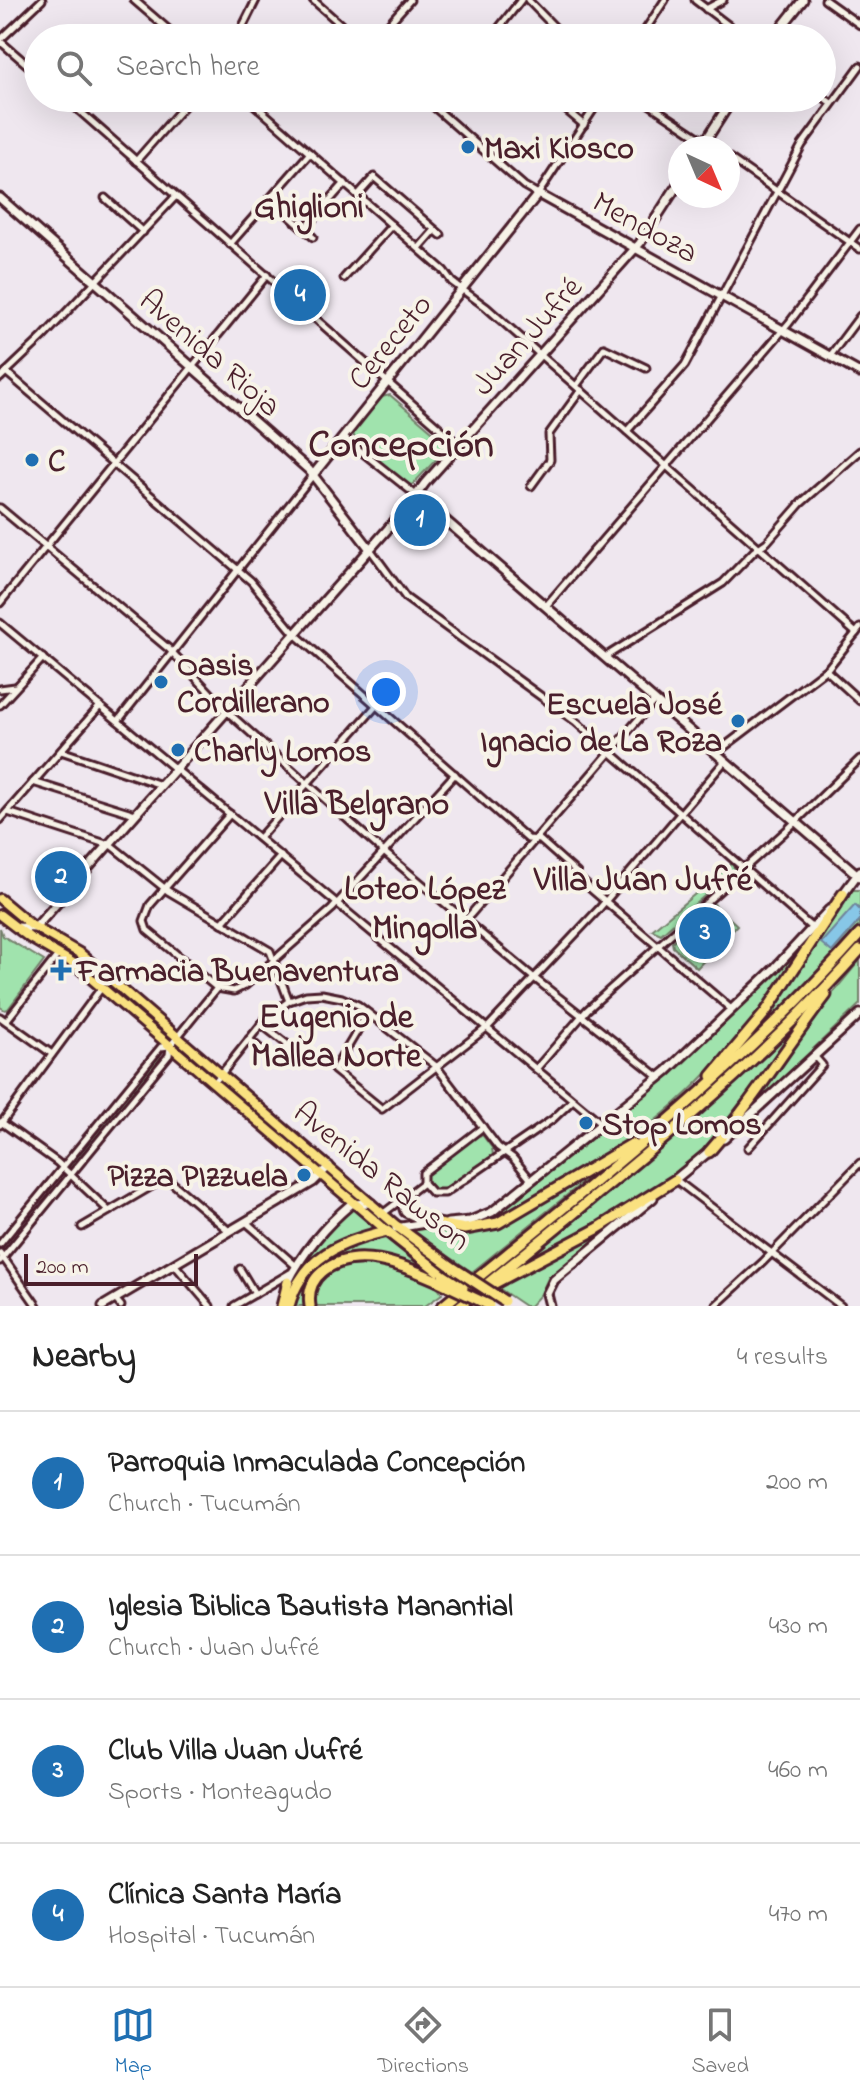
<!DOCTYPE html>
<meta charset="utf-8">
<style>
:root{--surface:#fff;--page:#f6f6f6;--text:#222;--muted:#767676;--line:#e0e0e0;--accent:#1f6fb2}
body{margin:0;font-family:"Indie Flower",sans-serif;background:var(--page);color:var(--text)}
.compass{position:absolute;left:668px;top:136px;width:72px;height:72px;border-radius:50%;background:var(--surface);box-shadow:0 8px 32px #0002;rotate:136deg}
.scale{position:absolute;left:24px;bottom:20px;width:174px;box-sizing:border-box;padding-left:8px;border:4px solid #4a1f2b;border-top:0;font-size:22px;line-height:28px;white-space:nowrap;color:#4a1f2b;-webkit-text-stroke:6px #f7f3e8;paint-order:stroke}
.you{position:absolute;left:386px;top:692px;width:28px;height:28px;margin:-20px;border:6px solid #fff;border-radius:50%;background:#1a73e8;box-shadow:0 0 0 12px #1a73e833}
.badge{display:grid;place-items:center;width:52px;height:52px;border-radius:50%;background:var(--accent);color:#fff;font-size:26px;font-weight:700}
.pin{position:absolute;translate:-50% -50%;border:4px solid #fff;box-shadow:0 2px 8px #0006}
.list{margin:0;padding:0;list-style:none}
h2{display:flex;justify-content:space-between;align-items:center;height:104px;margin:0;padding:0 32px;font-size:34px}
h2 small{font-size:26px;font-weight:400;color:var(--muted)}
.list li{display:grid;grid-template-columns:52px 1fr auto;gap:24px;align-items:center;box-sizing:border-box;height:144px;padding:0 32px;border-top:2px solid var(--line)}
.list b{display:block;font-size:30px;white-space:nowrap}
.list p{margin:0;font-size:26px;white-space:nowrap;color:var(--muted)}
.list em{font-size:26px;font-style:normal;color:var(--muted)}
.icon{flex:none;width:44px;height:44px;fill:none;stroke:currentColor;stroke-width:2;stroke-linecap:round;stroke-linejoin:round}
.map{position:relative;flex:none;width:860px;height:1306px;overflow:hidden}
.search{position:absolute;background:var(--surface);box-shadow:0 8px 32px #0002;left:24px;right:24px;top:24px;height:88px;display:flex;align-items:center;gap:20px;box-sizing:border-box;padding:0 28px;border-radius:44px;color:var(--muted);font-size:30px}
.sheet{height:680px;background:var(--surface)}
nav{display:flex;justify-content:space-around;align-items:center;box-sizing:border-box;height:112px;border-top:2px solid var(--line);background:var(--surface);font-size:22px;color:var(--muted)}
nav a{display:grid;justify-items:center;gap:4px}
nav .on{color:var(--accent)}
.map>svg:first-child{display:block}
</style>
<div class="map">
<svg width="860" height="1306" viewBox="0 0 860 1306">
<rect width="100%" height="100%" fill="#efe7ef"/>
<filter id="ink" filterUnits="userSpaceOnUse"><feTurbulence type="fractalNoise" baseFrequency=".0125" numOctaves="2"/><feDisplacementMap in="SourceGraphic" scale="16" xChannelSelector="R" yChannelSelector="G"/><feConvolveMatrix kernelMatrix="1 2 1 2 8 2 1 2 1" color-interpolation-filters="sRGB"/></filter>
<g filter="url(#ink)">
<!-- green -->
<g fill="#a0e3ad" stroke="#75816c" stroke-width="2">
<path d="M 390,395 L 446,443 L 446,449 L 412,485 L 406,484 L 355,440 L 353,432 L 382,397 Z"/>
<path d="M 731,864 L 735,869 L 661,934 L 652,930 Z"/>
<path d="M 853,890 L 860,890 L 860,910 L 855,906 L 832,952 L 860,920 L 860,925 L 799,993 L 733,1057 Z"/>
<path d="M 714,904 L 737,925 L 697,968 L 673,947 L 672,942 Z"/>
<path d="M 0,928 L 3,936 L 44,961 L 8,1009 L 5,1010 L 0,1007 Z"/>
<path d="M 805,940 L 807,940 C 760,1014 710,1081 639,1133 C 595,1166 544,1192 497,1220 L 484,1222 L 502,1211 C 607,1125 715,1043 805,940 Z"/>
<path d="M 860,960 L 860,1004 L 743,1116 L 817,1012 Z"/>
<path d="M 806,1015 L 719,1136 C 660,1191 591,1228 520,1265 L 703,1112 Z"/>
<path d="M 158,1055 L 163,1059 L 73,1168 L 70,1167 L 68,1165 Z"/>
<path d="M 478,1135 L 483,1136 L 492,1148 L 493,1155 L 445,1189 L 435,1189 L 427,1182 L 427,1174 Z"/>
<path d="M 598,1170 L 472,1272 L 412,1231 L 422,1227 L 477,1231 Z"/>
<path d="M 350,1207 L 377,1229 L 315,1257 L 300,1272 L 286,1299 L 299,1268 Z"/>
<path d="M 627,1213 L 548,1278 L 541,1294 L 530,1306 L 525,1306 L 497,1287 Z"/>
<path d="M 382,1235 L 422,1268 L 420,1270 L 380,1258 L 324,1266 L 307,1306 L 291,1306 L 303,1278 L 338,1248 Z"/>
<path d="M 354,1264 C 379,1264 431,1272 442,1294 L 425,1306 L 314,1306 C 312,1280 329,1267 354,1264 Z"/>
</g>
<!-- water -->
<path fill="#87c7e7" stroke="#6f849c" stroke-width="2" d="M 855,905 L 860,910 L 860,920 L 832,952 L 821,943 Z"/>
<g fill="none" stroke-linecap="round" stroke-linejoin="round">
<defs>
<g id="street">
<path d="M 134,0 L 178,38"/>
<path d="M 313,0 L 356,38"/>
<path d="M 528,0 L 565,38"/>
<path d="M 695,0 L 745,38"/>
<path d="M 825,0 L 860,25"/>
<path d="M 706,9 L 723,0"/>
<path d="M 111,38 L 112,37"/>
<path d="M 237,38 L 256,0"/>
<path d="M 376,38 L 410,0"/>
<path d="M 491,38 L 521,0"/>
<path d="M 640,38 L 665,0"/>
<path d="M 0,40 L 42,0"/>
<path d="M 0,41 L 38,74"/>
<path d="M 822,96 L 831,103"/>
<path d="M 65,98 L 459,445"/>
<path d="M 247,98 L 444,271 L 452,282 L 486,307 L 856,633"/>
<path d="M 424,98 L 524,186 L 538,194 L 601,98"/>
<path d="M 552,98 L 584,125"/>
<path d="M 640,98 L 715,148"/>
<path d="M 728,157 L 860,249"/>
<path d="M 136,161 L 191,98"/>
<path d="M 358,195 L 374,177 L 441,235"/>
<path d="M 105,198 L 143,232"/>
<path d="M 270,199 L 313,237"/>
<path d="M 304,229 L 345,183"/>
<path d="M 230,244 L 310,153"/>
<path d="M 419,248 L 434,231"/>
<path d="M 344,278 L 392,225"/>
<path d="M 830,356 L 860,316"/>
<path d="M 6,372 L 251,581 L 295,634 L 528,839 L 540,840 L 577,873 L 577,877 L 731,1009"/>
<path d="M 0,378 L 43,337 L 176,196"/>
<path d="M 576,386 L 604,348 L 646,368"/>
<path d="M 627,431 L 685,365 L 802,145 L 860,66"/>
<path d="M 343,437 L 416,495"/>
<path d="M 531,486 L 550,460 L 549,434 L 581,390"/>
<path d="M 0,508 L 169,649 L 232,716 L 385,853 L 533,977 L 659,1077"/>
<path d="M 370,549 L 406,598 L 576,722 L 812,928"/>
<path d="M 0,603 L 267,275"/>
<path d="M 546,606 L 789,323 L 860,229"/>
<path d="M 0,623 L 601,1123"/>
<path d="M 605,657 L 723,583 L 754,551 L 767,542 L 801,503 L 860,451"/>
<path d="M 826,670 L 860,701"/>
<path d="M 0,689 L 15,687"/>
<path d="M 0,705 L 43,658"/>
<path d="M 118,721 L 313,475"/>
<path d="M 61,751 L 161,785"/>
<path d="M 716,753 L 828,668 L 860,628"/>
<path d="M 33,782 L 135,814"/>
<path d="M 8,812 L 112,846 L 168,891 L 270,951 L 289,1001 L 306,995 L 322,994 L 342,998 L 358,1005 L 436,1066 L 498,1147 L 513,1158 L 531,1180"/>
<path d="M 230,814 L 150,905 L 144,921 L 147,930 L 217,988 L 234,991 L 246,985 L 332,909 L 455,774"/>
<path d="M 0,820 L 100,706"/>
<path d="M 259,838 L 376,706"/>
<path d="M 465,921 L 654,701"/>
<path d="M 222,923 L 281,856"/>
<path d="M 368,1013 L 334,1070 L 382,1109 L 489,1026 L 598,910 L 725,761"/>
<path d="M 0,1017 L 52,1054"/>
<path d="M 6,1021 L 58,955"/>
<path d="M 249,1039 L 275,1062 L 288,1045 L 261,1024"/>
<path d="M 536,1069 L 587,1010 L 789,828 L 860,759"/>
<path d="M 214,1083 L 267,1017 L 289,1001"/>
<path d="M 747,1119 L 761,1133"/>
<path d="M 1,1122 L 57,1162 L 109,1211"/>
<path d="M 0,1125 L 102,987 L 102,972"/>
<path d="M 748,1148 L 822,1065 L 815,1057"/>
<path d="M 676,1180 L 841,1306"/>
<path d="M 423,1183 L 432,1193 L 445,1193 L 553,1119 L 573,1100"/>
<path d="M 381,1215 L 423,1183 L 423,1173 L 483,1127"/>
<path d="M 246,1222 L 296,1266"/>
<path d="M 82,1227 L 162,1180 L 169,1180 L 229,1231"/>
<path d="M 0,1244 L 161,1047 L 169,1046"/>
<path d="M 0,1253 L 37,1306"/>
<path d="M 0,1261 L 169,1055 L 170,1046 L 217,988"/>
<path d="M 174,1264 L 210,1306"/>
<path d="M 240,1269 L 255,1294"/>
<path d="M 115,1299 L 121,1306"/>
<path d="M 234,1306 L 292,1272"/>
<path d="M 715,1306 L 763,1262 L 860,1163"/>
</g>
<g id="secondary">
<path d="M 773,38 L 803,0"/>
<path d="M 701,148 L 733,98"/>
<path d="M 0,198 L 309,470 L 370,549"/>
<path d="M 313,475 L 538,194 L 860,373"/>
<path d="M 416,495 L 860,877"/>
<path d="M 840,898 L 860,871"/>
<path d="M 17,927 L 35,928 L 409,505 L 425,483 L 640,243 L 680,181"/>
<path d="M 724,1139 L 860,1014"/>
<path d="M 672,1182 L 712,1149"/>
<path d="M 407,1195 L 403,1206 L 405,1212 L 426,1222"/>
<path d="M 448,1223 L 470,1221 L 492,1212 L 667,1071 L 775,968 L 829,910"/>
<path d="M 396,1228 L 431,1222"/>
<path d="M 286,1286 C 301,1254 325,1226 351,1204 L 371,1203"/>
<path d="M 103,1306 L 313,1182 L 329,1166"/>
<path d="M 550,1306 L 547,1294 L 554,1280 L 653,1198"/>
</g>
<g id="primary">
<path d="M 0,899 L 31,925 L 81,954 L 398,1227"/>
<path d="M 0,915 L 30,938 L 73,963 L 387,1231"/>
</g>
<g id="highway">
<path d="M 712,1076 L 765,1013 L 843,894"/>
<path d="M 709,1152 C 752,1103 786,1047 826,995"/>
<path d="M 428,1222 L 465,1229 L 498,1223 L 632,1144"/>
<path d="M 398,1227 L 452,1267"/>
<path d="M 493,1284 L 597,1229 L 675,1180"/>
<path d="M 282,1306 L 288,1282"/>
<path d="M 289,1306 C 302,1257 342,1241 387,1231 L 443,1275"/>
<path d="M 310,1306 C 308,1293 311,1281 322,1272 C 354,1245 403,1265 436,1280"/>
<path d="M 443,1306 C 587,1188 736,1074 860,934"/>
<path d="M 460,1306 C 598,1193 741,1084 860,950"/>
</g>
</defs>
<!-- street casing -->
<use href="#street" stroke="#4a1f2b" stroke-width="11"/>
<!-- secondary casing -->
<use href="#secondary" stroke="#4a1f2b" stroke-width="13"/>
<!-- primary casing -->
<use href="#primary" stroke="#4a1f2b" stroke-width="14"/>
<!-- highway casing -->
<use href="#highway" stroke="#4a1f2b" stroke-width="15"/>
<!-- street -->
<use href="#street" stroke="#f7f3e8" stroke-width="5"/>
<!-- secondary -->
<use href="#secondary" stroke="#f7f3e8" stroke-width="7"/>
<!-- primary -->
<use href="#primary" stroke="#fae180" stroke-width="8"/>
<!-- highway -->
<use href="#highway" stroke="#fae180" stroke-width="9"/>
<defs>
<g id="highway-bridge">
<path d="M 452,1267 L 504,1301"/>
<path d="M 443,1275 L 463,1288"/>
<path d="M 436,1280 L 489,1305"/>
</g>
</defs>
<!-- highway-bridge casing -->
<use href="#highway-bridge" stroke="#4a1f2b" stroke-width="15" stroke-linecap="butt"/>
<!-- highway-bridge -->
<use href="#highway-bridge" stroke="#fae180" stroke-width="9"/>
</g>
</g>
<!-- markers -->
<g fill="#1f6fb2" stroke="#f7f3e8" stroke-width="3">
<circle cx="468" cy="147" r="8"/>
<circle cx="32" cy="460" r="8"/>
<circle cx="161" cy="682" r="8"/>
<circle cx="738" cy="721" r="8"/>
<circle cx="178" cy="750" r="8"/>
<path d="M57 958h8v8h8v8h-8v8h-8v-8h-8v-8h8z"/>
<circle cx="586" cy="1123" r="8"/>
<circle cx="304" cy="1175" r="8"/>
</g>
<g text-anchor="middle" stroke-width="8" stroke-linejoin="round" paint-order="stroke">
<!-- poi labels -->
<g font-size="32" font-weight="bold" fill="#4a1f2b" stroke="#f7f3e8" text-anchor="start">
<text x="484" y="158">Maxi Kiosco</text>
<text x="48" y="471">C</text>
<text x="177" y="675">Oasis<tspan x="177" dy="37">Cordillerano</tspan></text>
<text x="722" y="714" text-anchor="end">Escuela José<tspan x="722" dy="37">Ignacio de La Roza</tspan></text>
<text x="194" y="761">Charly Lomos</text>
<text x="77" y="981">Farmacia Buenaventura</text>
<text x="602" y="1134">Stop Lomos</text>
<text x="288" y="1186" text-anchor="end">Pizza PIzzuela</text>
</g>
<!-- street labels -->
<g font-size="32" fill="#4a1f2b" stroke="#f7f3e8">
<text transform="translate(646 226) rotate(29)" y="11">Mendoza</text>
<text transform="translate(526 335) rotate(-48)" y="11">Juan Jufré</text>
<text transform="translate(389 341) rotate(-51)" y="11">Cereceto</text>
<text transform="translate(211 352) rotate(41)" y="11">Avenida Rioja</text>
<text transform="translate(383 1175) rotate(39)" y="11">Avenida Rawson</text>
</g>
<!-- neighbourhood labels -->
<g font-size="34" font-weight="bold" fill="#4a1f2b" stroke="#f7f3e8">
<text x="309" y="217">Ghiglioni</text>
<text x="357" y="814">Villa Belgrano</text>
<text x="643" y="890">Villa Juan Jufré</text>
<text x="425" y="899">Loteo López<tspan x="425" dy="39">Mingolla</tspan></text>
<text x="336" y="1027">Eugenio de<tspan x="336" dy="39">Mallea Norte</tspan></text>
</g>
<!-- district labels -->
<g font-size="40" font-weight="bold" fill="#4a1f2b" stroke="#f7f3e8">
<text x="401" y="456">Concepción</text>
</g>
</g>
</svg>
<svg class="compass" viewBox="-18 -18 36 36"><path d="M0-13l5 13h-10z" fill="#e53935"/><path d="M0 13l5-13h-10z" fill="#767676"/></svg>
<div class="scale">200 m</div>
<div class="you"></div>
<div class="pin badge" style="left:420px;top:520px">1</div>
<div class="pin badge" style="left:61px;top:877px">2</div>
<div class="pin badge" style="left:705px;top:933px">3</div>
<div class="pin badge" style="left:300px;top:295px">4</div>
<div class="search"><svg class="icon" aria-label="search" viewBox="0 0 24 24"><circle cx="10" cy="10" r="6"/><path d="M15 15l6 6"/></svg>Search here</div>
</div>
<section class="sheet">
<h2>Nearby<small>4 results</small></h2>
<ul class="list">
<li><span class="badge">1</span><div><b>Parroquia Inmaculada Concepción</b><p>Church · Tucumán</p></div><em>200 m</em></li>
<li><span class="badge">2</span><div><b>Iglesia Biblica Bautista Manantial</b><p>Church · Juan Jufré</p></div><em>430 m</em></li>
<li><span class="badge">3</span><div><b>Club Villa Juan Jufré</b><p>Sports · Monteagudo</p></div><em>460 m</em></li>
<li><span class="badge">4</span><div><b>Clínica Santa María</b><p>Hospital · Tucumán</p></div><em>470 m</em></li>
</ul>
</section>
<nav>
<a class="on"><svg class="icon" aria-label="map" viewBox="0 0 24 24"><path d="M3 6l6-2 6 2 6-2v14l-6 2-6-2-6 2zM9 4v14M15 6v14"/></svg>Map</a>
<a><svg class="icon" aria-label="directions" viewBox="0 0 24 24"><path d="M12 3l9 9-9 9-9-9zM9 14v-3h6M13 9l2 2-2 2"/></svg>Directions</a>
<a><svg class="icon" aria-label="saved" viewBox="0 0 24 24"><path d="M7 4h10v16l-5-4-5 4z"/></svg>Saved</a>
</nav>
